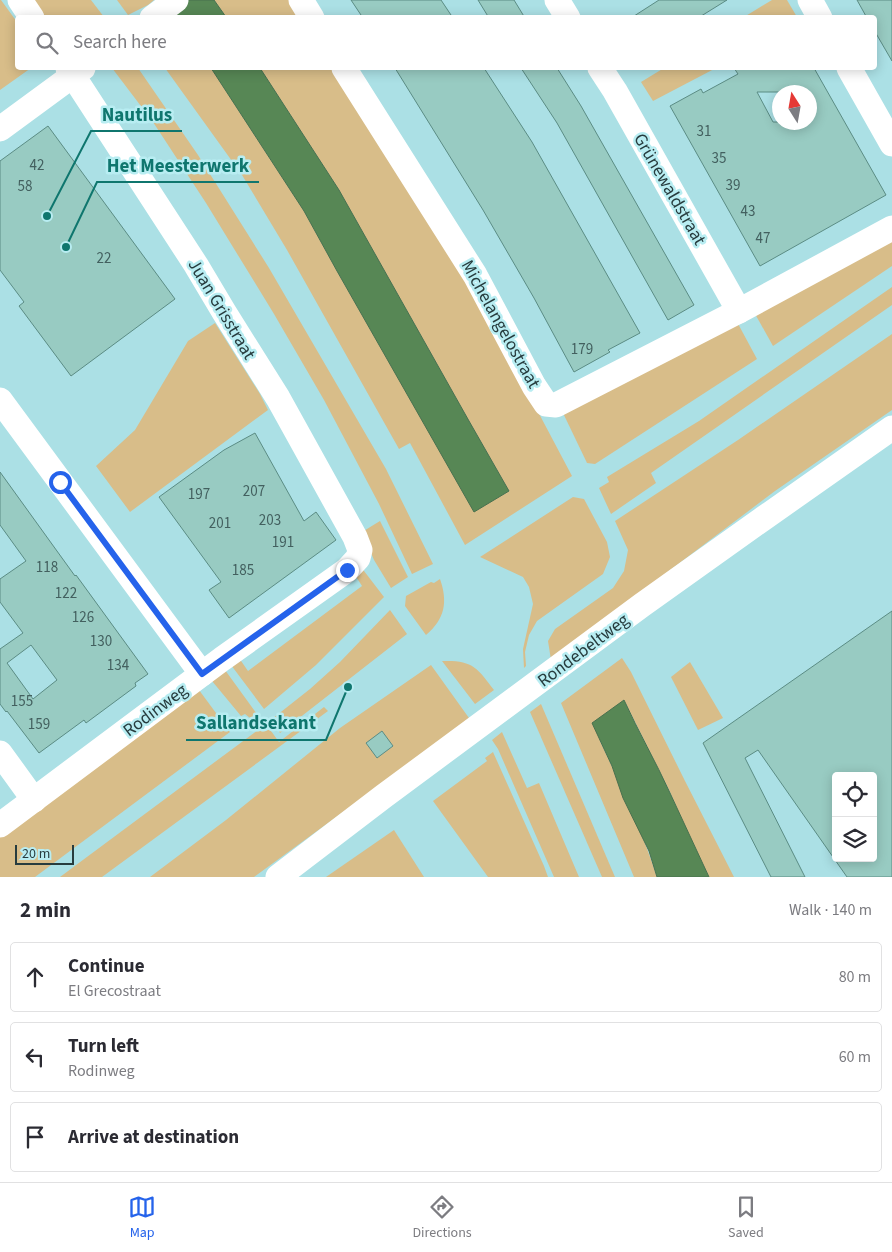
<!DOCTYPE html>
<meta charset="utf-8">
<style>
:root{--surface:#fff;--page:#f2f2f3;--text:#2b2b33;--muted:#7c7c81;--line:#e1e1e2;--accent:#2563eb}
body{margin:0;font-family:"Source Sans 3",sans-serif;background:var(--page);color:var(--text)}
.controls{position:absolute;right:15px;bottom:15px;display:grid;overflow:hidden;border-radius:5px;box-shadow:0 2px 12px #0003}
.controls button{width:45px;height:45px;display:grid;place-items:center;padding:0;border:0;border-bottom:1px solid var(--line);background:var(--surface);color:var(--text);font:25px sans-serif}
.compass{position:absolute;left:772px;top:85px;width:45px;height:45px;border-radius:50%;background:var(--surface);box-shadow:0 2px 12px #0003;rotate:349deg}
.scale{position:absolute;left:15px;bottom:12px;width:59px;box-sizing:border-box;padding-left:5px;border:2px solid #273c3e;border-top:0;font-size:14px;line-height:18px;white-space:nowrap;color:#273c3e;-webkit-text-stroke:4px #b8edf2;paint-order:stroke}
.stop{position:absolute;width:15px;height:15px;margin:-11px;border:4px solid #2563eb;border-radius:50%;background:#fff}
.stop.end{background:#2563eb;border-color:#fff;box-shadow:0 1px 5px #0008}
.list{margin:0;padding:0;list-style:none}
h2{display:flex;justify-content:space-between;align-items:center;height:65px;margin:0;padding:0 20px;font-size:21px}
h2 small{font-size:16px;font-weight:400;color:var(--muted)}
.list li{display:grid;grid-template-columns:32px 1fr auto;gap:15px;align-items:center;box-sizing:border-box;height:70px;margin:0 10px 10px;padding:0 10px;border:1px solid var(--line);border-radius:5px}
.list b{display:block;font-size:19px;white-space:nowrap}
.list p{margin:0;font-size:16px;white-space:nowrap;color:var(--muted)}
.list em{font-size:16px;font-style:normal;color:var(--muted)}
.icon{flex:none;width:28px;height:28px;fill:none;stroke:currentColor;stroke-width:2;stroke-linecap:round;stroke-linejoin:round}
.map{position:relative;flex:none;width:892px;height:877px;overflow:hidden}
.search{position:absolute;background:var(--surface);box-shadow:0 2px 12px #0003;left:15px;right:15px;top:15px;height:55px;display:flex;align-items:center;gap:12px;box-sizing:border-box;padding:0 18px;border-radius:5px;color:var(--muted);font-size:19px}
.sheet{height:305px;background:var(--surface)}
nav{display:flex;justify-content:space-around;align-items:center;box-sizing:border-box;height:70px;border-top:1px solid var(--line);background:var(--surface);font-size:14px;color:var(--muted)}
nav a{display:grid;justify-items:center;gap:2px}
nav .on{color:var(--accent)}
.map>svg:first-child{display:block}
</style>
<div class="map">
<svg width="892" height="877" viewBox="0 0 892 877">
<rect width="100%" height="100%" fill="#abe0e5"/>
<!-- green -->
<g fill="#d8bd89">
<path d="M 0,0 L 1,0 L 17,22 L 18,68 L 31,68 L 0,90 Z"/>
<path d="M 29,0 L 91,0 L 104,17 L 42,17 Z"/>
<path d="M 117,0 L 154,0 L 148,5 L 128,15 Z"/>
<path d="M 214,0 L 291,0 L 303,17 L 226,17 Z"/>
<path d="M 772,0 L 787,0 L 797,17 L 744,17 Z"/>
<path d="M 112,68 L 138,68 L 198,155 L 269,268 L 386,469 L 433,564 L 412,574 L 379,504 L 324,400 L 274,314 L 206,203 L 153,122 Z"/>
<path d="M 165,68 L 211,68 L 304,211 L 337,271 L 474,511 L 509,491 L 469,421 L 339,190 L 260,68 L 335,68 L 463,270 L 572,476 L 465,545 L 410,443 L 399,449 L 287,250 L 242,175 Z"/>
<path d="M 664,68 L 716,68 L 653,101 L 641,82 Z"/>
<path d="M 892,236 L 892,266 L 773,346 L 754,312 Z"/>
<path d="M 892,287 L 892,305 L 651,473 L 656,483 L 611,514 L 599,488 L 609,482 L 607,477 L 699,421 Z"/>
<path d="M 736,320 L 757,359 L 595,464 L 587,463 L 563,413 Z"/>
<path d="M 215,323 L 260,394 L 268,410 L 130,512 L 96,466 L 135,430 L 188,341 Z"/>
<path d="M 892,334 L 892,410 L 775,491 L 551,660 L 548,641 L 555,629 L 613,588 L 624,571 L 628,550 L 615,521 L 738,440 Z"/>
<path d="M 573,497 L 584,499 L 607,542 L 610,557 L 603,574 L 537,621 L 529,635 L 525,652 L 526,666 L 524,668 L 523,649 L 533,604 L 529,587 L 523,577 L 480,557 Z"/>
<path d="M 380,521 L 408,577 L 391,588 L 374,560 L 362,532 Z"/>
<path d="M 361,567 L 384,597 L 316,665 L 264,709 L 231,665 L 239,658 L 248,671 L 362,586 L 353,572 Z"/>
<path d="M 440,579 C 448,602 445,619 426,635 L 405,606 L 406,596 L 431,582 L 434,583 Z"/>
<path d="M 390,610 L 407,634 L 280,733 L 272,719 L 310,689 L 340,662 Z"/>
<path d="M 622,658 L 631,672 L 685,781 L 734,877 L 709,877 L 682,820 L 670,792 L 624,700 L 600,741 C 621,785 642,831 657,877 L 634,877 L 561,703 Z"/>
<path d="M 442,661 C 472,660 477,667 494,690 L 475,704 Z"/>
<path d="M 690,662 L 723,718 L 698,730 L 671,677 Z"/>
<path d="M 431,665 L 469,718 L 450,734 L 254,877 L 150,877 L 226,820 L 340,728 Z"/>
<path d="M 225,670 L 257,714 L 250,718 L 245,714 L 241,716 L 212,681 Z"/>
<path d="M 199,690 L 230,732 L 35,877 L 0,877 L 0,835 Z"/>
<path d="M 541,704 L 615,877 L 602,877 L 530,712 Z"/>
<path d="M 324,707 L 328,711 L 102,877 L 60,877 L 266,724 L 279,742 Z"/>
<path d="M 502,732 L 527,788 L 539,783 L 579,877 L 554,877 L 498,749 L 492,740 Z"/>
<path d="M 493,752 L 544,866 L 548,877 L 488,877 L 433,801 L 487,761 L 485,758 Z"/>
<path d="M 394,830 L 424,877 L 326,877 Z"/>
</g>
<!-- water -->
<g fill="#578755" stroke="#49704e">
<path d="M 164,0 L 214,0 L 226,17 L 177,17 Z"/>
<path d="M 211,68 L 260,68 L 339,190 L 469,421 L 509,491 L 474,512 L 337,271 L 304,211 Z"/>
<path d="M 624,700 C 638,731 656,762 670,793 C 683,821 696,849 709,877 L 657,877 L 649,851 L 623,798 L 612,766 L 592,723 Z"/>
</g>
<!-- building -->
<g fill="#98cbc2" stroke="#5b8c84" fill-rule="evenodd">
<path d="M 351,0 L 441,0 L 453,18 L 363,18 Z"/>
<path d="M 478,0 L 514,0 L 525,18 L 489,18 Z"/>
<path d="M 659,0 L 727,0 L 698,18 L 631,18 Z"/>
<path d="M 857,0 L 892,0 L 892,61 L 874,30 L 874,18 L 867,18 Z"/>
<path d="M 395,68 L 484,68 L 532,142 L 640,333 L 608,350 L 610,352 L 574,372 L 534,298 L 483,210 Z"/>
<path d="M 521,68 L 557,68 L 581,106 L 694,305 L 668,320 L 557,123 Z"/>
<path d="M 734,68 L 814,68 L 886,195 L 760,266 L 670,106 L 701,89 L 703,93 L 738,74 ZM 757,92 L 810,92 L 810,122 L 773,122 Z"/>
<path d="M 48,126 L 175,299 L 71,376 L 19,306 L 24,302 L 0,270 L 0,161 Z"/>
<path d="M 255,433 L 304,521 L 316,512 L 336,540 L 229,618 L 209,590 L 221,582 L 159,497 L 224,450 Z"/>
<path d="M 0,472 L 75,576 L 76,575 L 148,674 L 135,683 L 136,686 L 86,723 L 84,720 L 39,753 L 7,711 L 6,712 L 0,704 L 0,649 L 23,633 L 0,602 L 0,579 L 26,561 L 0,525 ZM 31,645 L 57,680 L 33,699 L 7,663 Z"/>
<path d="M 892,611 L 892,877 L 847,877 L 758,750 L 745,758 L 805,877 L 771,877 L 703,743 ZM 836,776 L 873,776 L 873,858 L 836,858 Z"/>
<path d="M 382,731 L 393,746 L 377,758 L 366,743 Z"/>
</g>
<g fill="none" stroke-linecap="round" stroke-linejoin="round">
<!-- minor -->
<g stroke="#fff" stroke-width="25">
<path d="M 20,0 L 32,18"/>
<path d="M 301,0 L 312,18"/>
<path d="M 557,0 L 568,18"/>
<path d="M 810,0 L 820,18"/>
<path d="M 152,18 L 176,0"/>
<path d="M 344,68 L 475,275 L 534,386 L 546,404 L 556,405 L 739,311 L 892,228"/>
<path d="M 600,68 L 615,91 L 739,311"/>
<path d="M 849,68 L 892,144"/>
<path d="M 0,129 L 83,68"/>
<path d="M 0,400 L 202,674"/>
<path d="M 0,753 L 34,800"/>
<path d="M 0,825 L 222,659 L 347,570 L 358,558 L 360,550 L 355,537 L 278,398 L 224,312 L 196,265 L 68,68"/>
<path d="M 278,877 L 384,796 L 642,605 L 764,518 L 892,428"/>
</g>
</g>
<g fill="none" stroke-linecap="round" stroke-linejoin="round">
<!-- route -->
<path stroke="#2563eb" stroke-width="6" d="M 60,482 L 202,674 L 347,570"/>
</g>
<g text-anchor="middle" stroke-width="5" stroke-linejoin="round" paint-order="stroke">
<!-- number labels -->
<g font-size="15" fill="#43605f">
<text x="704" y="136">31</text>
<text x="719" y="163">35</text>
<text x="37" y="170">42</text>
<text x="733" y="190">39</text>
<text x="25" y="191">58</text>
<text x="748" y="216">43</text>
<text x="763" y="243">47</text>
<text x="104" y="263">22</text>
<text x="582" y="354">179</text>
<text x="254" y="496">207</text>
<text x="199" y="499">197</text>
<text x="270" y="525">203</text>
<text x="220" y="528">201</text>
<text x="283" y="547">191</text>
<text x="47" y="572">118</text>
<text x="243" y="575">185</text>
<text x="66" y="598">122</text>
<text x="83" y="622">126</text>
<text x="101" y="646">130</text>
<text x="118" y="670">134</text>
<text x="22" y="706">155</text>
<text x="39" y="729">159</text>
</g>
<!-- street labels -->
<g font-size="18" fill="#273c3e" stroke="#b8edf2">
<text transform="translate(670 189) rotate(60)" y="6">Grünewaldstraat</text>
<text transform="translate(222 309) rotate(59)" y="6">Juan Grisstraat</text>
<text transform="translate(501 324) rotate(61)" y="6">Michelangelostraat</text>
<text transform="translate(583 650) rotate(-37)" y="6">Rondebeltweg</text>
<text transform="translate(155 710) rotate(-37)" y="6">Rodinweg</text>
</g>
</g>
<!-- callouts -->
<path fill="none" stroke="#0f766e" stroke-width="2" d="M47 216L91 131H182M66 247L97 182H259M348 687L326 740H186"/>
<g fill="#0f766e" stroke="#b8edf2" stroke-width="2">
<circle cx="47" cy="216" r="5"/>
<circle cx="66" cy="247" r="5"/>
<circle cx="348" cy="687" r="5"/>
</g>
<g font-size="19" text-anchor="middle" font-weight="bold" fill="#0f766e" stroke="#b8edf2" stroke-width="5" stroke-linejoin="round" paint-order="stroke">
<text x="137" y="121">Nautilus</text>
<text x="178" y="172">Het Meesterwerk</text>
<text x="256" y="729">Sallandsekant</text>
</g>
</svg>
<div class="controls">
<button><svg class="icon" aria-label="locate" viewBox="0 0 24 24"><circle cx="12" cy="12" r="6"/><path d="M12 2v4M12 18v4M2 12h4M18 12h4"/></svg></button>
<button><svg class="icon" aria-label="layers" viewBox="0 0 24 24"><path d="M12 4l9 5-9 5-9-5zM3 14l9 5 9-5"/></svg></button>
</div>
<svg class="compass" viewBox="-18 -18 36 36"><path d="M0-13l5 13h-10z" fill="#e53935"/><path d="M0 13l5-13h-10z" fill="#7c7c81"/></svg>
<div class="scale">20 m</div>
<div class="stop" style="left:60px;top:482px"></div>
<div class="stop end" style="left:347px;top:570px"></div>
<div class="search"><svg class="icon" aria-label="search" viewBox="0 0 24 24"><circle cx="10" cy="10" r="6"/><path d="M15 15l6 6"/></svg>Search here</div>
</div>
<section class="sheet">
<h2>2 min<small>Walk · 140 m</small></h2>
<ul class="list">
<li><svg class="icon" aria-label="ahead" viewBox="0 0 24 24"><path d="M12 20V5M6 11l6-6 6 6"/></svg><div><b>Continue</b><p>El Grecostraat</p></div><em>80 m</em></li>
<li><svg class="icon" aria-label="left" viewBox="0 0 24 24"><path d="M17 20v-9H6M10 6l-5 5 5 5"/></svg><div><b>Turn left</b><p>Rodinweg</p></div><em>60 m</em></li>
<li><svg class="icon" aria-label="arrive" viewBox="0 0 24 24"><path d="M6 21V4h12l-3 4 3 4H6"/></svg><div><b>Arrive at destination</b></div></li>
</ul>
</section>
<nav>
<a class="on"><svg class="icon" aria-label="map" viewBox="0 0 24 24"><path d="M3 6l6-2 6 2 6-2v14l-6 2-6-2-6 2zM9 4v14M15 6v14"/></svg>Map</a>
<a><svg class="icon" aria-label="directions" viewBox="0 0 24 24"><path d="M12 3l9 9-9 9-9-9zM9 14v-3h6M13 9l2 2-2 2"/></svg>Directions</a>
<a><svg class="icon" aria-label="saved" viewBox="0 0 24 24"><path d="M7 4h10v16l-5-4-5 4z"/></svg>Saved</a>
</nav>
